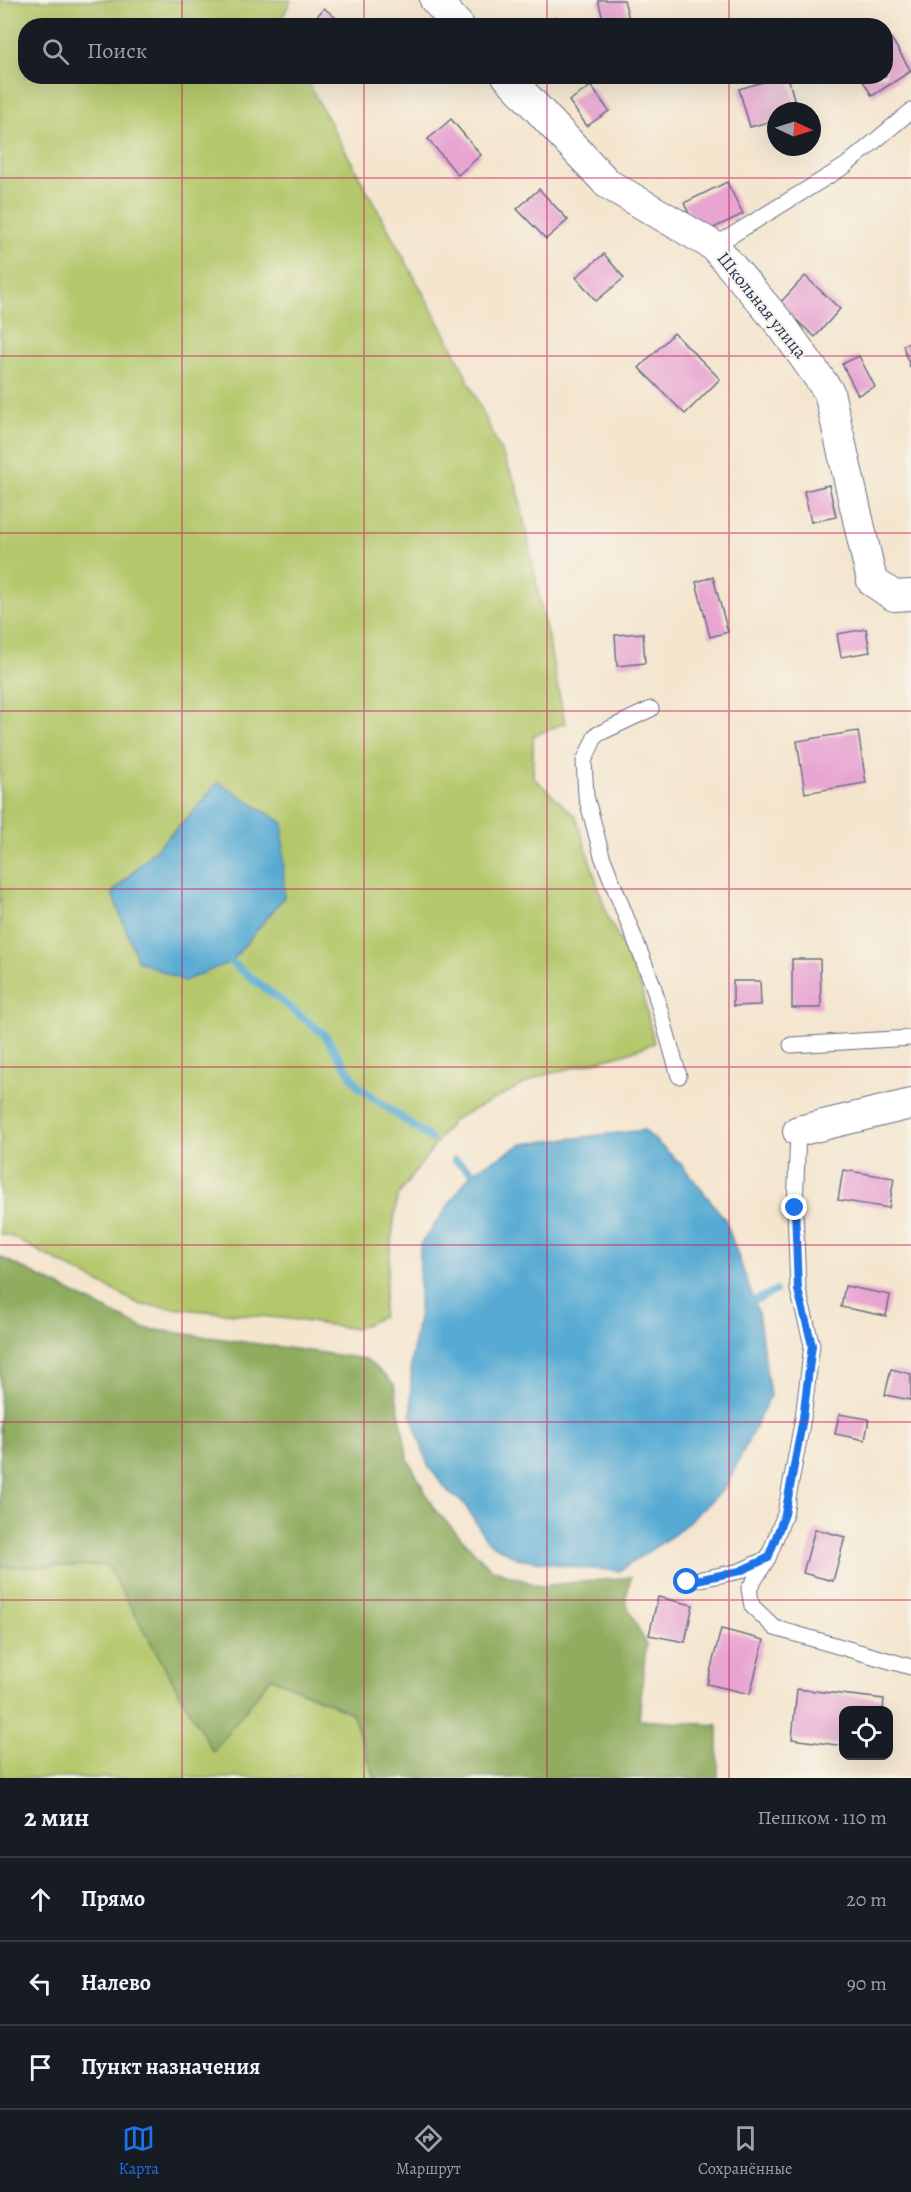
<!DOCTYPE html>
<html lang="ru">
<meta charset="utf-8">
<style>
:root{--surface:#171b24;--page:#20242c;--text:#f1f3f6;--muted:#9ea1a6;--line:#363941;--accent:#1a73e8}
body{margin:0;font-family:Alegreya,serif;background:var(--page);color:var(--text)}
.controls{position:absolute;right:18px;bottom:18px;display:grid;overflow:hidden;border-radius:12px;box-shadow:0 6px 24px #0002}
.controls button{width:54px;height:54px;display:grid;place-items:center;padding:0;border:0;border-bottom:2px solid var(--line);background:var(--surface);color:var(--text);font:30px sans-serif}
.compass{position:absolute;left:767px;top:102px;width:54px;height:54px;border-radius:50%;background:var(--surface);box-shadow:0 6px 24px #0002;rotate:94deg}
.stop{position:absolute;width:18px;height:18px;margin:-14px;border:4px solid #1a73e8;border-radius:50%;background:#fff}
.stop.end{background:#1a73e8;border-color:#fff;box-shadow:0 2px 6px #0008}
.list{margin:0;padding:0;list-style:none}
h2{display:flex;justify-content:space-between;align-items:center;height:78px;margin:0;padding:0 24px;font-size:26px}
h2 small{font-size:20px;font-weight:400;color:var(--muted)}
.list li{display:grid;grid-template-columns:39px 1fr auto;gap:18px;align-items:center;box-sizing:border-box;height:84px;padding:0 24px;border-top:2px solid var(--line)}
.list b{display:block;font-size:22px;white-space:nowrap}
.list em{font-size:20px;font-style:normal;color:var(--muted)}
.icon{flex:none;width:33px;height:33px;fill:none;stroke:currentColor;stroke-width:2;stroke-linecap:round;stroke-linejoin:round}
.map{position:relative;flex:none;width:911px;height:1778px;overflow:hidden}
.search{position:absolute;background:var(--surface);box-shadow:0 6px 24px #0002;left:18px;right:18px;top:18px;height:66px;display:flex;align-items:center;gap:15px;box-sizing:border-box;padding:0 21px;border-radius:24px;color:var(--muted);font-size:22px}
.sheet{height:330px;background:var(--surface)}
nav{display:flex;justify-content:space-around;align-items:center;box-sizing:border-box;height:84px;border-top:2px solid var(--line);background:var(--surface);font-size:16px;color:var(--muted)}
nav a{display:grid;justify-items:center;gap:3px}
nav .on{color:var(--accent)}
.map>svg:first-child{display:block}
</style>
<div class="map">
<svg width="911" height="1778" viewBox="0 0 911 1778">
<rect width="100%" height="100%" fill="#f7f3e8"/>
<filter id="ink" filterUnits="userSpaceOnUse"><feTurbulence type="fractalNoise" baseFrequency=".0167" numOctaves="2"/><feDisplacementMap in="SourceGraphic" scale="12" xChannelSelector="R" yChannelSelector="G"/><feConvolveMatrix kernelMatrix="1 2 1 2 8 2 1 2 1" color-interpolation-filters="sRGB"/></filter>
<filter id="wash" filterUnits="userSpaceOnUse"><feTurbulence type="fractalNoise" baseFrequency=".008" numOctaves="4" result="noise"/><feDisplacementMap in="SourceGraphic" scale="24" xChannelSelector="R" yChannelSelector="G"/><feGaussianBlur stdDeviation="1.35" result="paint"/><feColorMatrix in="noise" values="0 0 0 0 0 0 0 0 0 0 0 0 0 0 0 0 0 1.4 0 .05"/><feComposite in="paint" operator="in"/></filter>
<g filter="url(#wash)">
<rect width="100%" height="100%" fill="#f4e5ce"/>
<!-- green -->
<g fill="#b4c76a" stroke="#687b64" stroke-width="1.5" fill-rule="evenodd">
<path d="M 0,0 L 291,0 L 279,25 L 26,26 L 26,76 L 305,77 L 453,348 L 517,486 L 565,723 L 533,736 L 533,777 L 576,817 L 608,918 L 638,974 L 654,1043 L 624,1054 L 538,1077 L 453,1120 L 397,1197 L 382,1317 L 355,1329 L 290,1319 L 141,1305 L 10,1236 L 0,1234 ZM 191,814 L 138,961 L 112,893 Z"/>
<path d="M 107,1565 L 213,1752 L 270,1677 L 352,1713 L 375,1778 L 0,1778 L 0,1567 Z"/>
</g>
<!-- forest -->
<path fill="#8fac5e" stroke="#556e5e" stroke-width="1.5" d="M 0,1257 L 143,1328 L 366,1359 L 394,1384 L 408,1459 L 434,1509 L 490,1568 L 539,1586 L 631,1577 L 625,1601 L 646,1644 L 639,1720 L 718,1725 L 718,1778 L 375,1778 L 352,1713 L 271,1677 L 213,1752 L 107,1565 L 0,1567 Z"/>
<!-- water -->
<g fill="#57aad3" stroke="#396c98" stroke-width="1.5">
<path d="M 218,782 L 283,823 L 284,897 L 231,962 L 184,981 L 138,961 L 112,893 L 191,814 Z"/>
<path d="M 644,1130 L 681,1164 L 725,1219 L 758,1312 L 770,1396 L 726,1487 L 675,1534 L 619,1571 L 581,1568 L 517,1558 L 488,1542 L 463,1502 L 450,1494 L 428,1466 L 411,1414 L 411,1362 L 419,1311 L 420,1245 L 472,1172 L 522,1144 Z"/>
</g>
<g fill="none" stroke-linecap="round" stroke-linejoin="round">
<!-- stream -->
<g stroke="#57aad3" stroke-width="8">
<path d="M 231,962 L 324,1034 L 359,1087 L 431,1139"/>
<path d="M 455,1160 L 472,1172"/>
<path d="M 754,1301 L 775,1291"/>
</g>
</g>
<g id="blocks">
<!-- building -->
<g fill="#e8a5d1">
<path d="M 598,0 L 624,0 L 631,26 L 605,26 Z"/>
<path d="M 324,8 L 341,22 L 338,26 L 309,26 Z"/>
<path d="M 556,17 L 560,26 L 540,26 Z"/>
<path d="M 891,38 L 911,71 L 872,96 L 860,76 L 886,76 L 886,42 Z"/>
<path d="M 783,76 L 788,76 L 797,111 L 776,111 L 776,120 L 750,127 L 739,89 Z"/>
<path d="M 591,86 L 609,111 L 587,126 L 569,101 Z"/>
<path d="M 451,119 L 481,155 L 458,175 L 428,139 Z"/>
<path d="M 727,182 L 743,214 L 699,235 L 684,203 Z"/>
<path d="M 539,189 L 568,220 L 546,239 L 517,209 Z"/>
<path d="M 604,254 L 624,278 L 596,301 L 576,277 Z"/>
<path d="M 805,276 L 840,309 L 815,337 L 779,304 Z"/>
<path d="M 674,333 L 720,379 L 685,414 L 639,368 Z"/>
<path d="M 911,342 L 911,367 L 910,367 L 903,345 Z"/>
<path d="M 859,356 L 875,387 L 858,395 L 842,364 Z"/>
<path d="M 829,485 L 836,517 L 811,522 L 804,491 Z"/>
<path d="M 713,577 L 728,632 L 710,637 L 696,582 Z"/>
<path d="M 866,629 L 870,652 L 841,657 L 837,634 Z"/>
<path d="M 643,633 L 645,663 L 617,666 L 615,635 Z"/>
<path d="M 858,731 L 866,783 L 805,793 L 797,741 Z"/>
<path d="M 792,959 L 820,959 L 821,1008 L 792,1008 Z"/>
<path d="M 733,981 L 760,981 L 761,1005 L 733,1006 Z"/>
<path d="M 843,1170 L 894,1178 L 889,1208 L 838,1200 Z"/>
<path d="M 845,1286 L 890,1295 L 886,1316 L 841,1307 Z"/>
<path d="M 891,1369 L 911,1374 L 911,1400 L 885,1395 Z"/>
<path d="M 839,1414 L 869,1419 L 865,1440 L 835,1434 Z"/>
<path d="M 815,1529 L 845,1537 L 833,1581 L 803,1573 Z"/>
<path d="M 658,1597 L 693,1605 L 685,1642 L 649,1635 Z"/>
<path d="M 721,1629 L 764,1640 L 750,1694 L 707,1684 Z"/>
<path d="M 797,1689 L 884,1699 L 883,1710 L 844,1710 L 844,1746 L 792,1739 Z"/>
</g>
</g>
</g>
<g filter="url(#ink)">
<use href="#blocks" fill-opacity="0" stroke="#676f85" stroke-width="1.5"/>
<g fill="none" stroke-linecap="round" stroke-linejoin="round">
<defs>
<g id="service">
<path d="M 714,246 L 845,166 L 911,111"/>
<path d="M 651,709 L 596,735 L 584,761 L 586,796 L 602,856 L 653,985 L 679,1076"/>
<path d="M 791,1045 L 911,1038"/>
<path d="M 798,1131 L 795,1208 L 798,1290 L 812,1345 L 803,1418 L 785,1514 L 768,1558 L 749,1589 L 752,1606 L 775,1628 L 911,1667"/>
<path d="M 687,1582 L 740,1571 L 768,1558"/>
</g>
<g id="minor">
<path d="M 435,0 L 459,26"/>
<path d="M 507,76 L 608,184 L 714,246 L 782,326 L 829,392 L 872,581 L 894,596 L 911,595"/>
<path d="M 798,1131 L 911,1104"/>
</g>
</defs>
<!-- service casing -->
<use href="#service" stroke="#676f85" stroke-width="17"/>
<!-- minor casing -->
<use href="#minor" stroke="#676f85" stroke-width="32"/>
<!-- service -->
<use href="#service" stroke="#fff" stroke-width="15"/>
<!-- minor -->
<use href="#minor" stroke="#fff" stroke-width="30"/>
</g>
</g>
<g fill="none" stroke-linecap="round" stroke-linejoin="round" filter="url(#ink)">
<!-- route -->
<path stroke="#1a73e8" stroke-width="8" d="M 687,1582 L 740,1571 L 768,1558 L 785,1514 L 803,1418 L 812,1345 L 798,1290 L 795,1208"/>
</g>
<!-- grid -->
<path fill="none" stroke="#c2185b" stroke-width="1.5" stroke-opacity="0.55" d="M 182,0 L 182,26M 364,0 L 364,26M 547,0 L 547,26M 729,0 L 729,26M 182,76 L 182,1778M 364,76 L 364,1778M 547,76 L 547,1778M 729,76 L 729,1778M 0,178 L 911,178M 0,356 L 911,356M 0,533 L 911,533M 0,711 L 911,711M 0,889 L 911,889M 0,1067 L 911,1067M 0,1245 L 911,1245M 0,1422 L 911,1422M 0,1600 L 911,1600"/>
<g text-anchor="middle" stroke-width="4.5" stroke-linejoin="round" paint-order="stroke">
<!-- street labels -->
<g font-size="18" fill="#1b2f5e" stroke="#f7f3e8">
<text transform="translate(762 305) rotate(51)" y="6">Школьная улица</text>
</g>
</g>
</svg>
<div class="controls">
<button><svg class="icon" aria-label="locate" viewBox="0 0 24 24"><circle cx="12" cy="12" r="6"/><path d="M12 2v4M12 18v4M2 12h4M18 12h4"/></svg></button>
</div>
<svg class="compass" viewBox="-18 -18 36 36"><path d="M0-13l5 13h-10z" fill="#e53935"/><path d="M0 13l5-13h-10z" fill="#9ea1a6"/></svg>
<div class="stop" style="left:687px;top:1582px"></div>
<div class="stop end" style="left:795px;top:1208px"></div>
<div class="search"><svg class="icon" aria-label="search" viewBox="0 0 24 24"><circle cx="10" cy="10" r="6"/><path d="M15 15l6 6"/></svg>Поиск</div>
</div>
<section class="sheet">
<h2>2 мин<small>Пешком · 110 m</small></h2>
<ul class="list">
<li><svg class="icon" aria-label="ahead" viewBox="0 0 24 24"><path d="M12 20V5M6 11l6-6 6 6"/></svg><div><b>Прямо</b></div><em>20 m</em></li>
<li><svg class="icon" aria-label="left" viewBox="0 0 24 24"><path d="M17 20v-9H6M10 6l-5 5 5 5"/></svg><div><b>Налево</b></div><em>90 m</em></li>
<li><svg class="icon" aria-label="arrive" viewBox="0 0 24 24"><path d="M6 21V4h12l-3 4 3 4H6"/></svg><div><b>Пункт назначения</b></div></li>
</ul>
</section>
<nav>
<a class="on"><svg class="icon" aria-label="map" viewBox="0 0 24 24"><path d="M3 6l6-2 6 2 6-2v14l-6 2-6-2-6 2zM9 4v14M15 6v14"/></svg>Карта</a>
<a><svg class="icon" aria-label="directions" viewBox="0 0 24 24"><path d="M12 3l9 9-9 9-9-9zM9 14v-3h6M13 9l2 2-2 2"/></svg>Маршрут</a>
<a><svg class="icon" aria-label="saved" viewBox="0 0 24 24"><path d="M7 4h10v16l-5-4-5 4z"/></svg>Сохранённые</a>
</nav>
